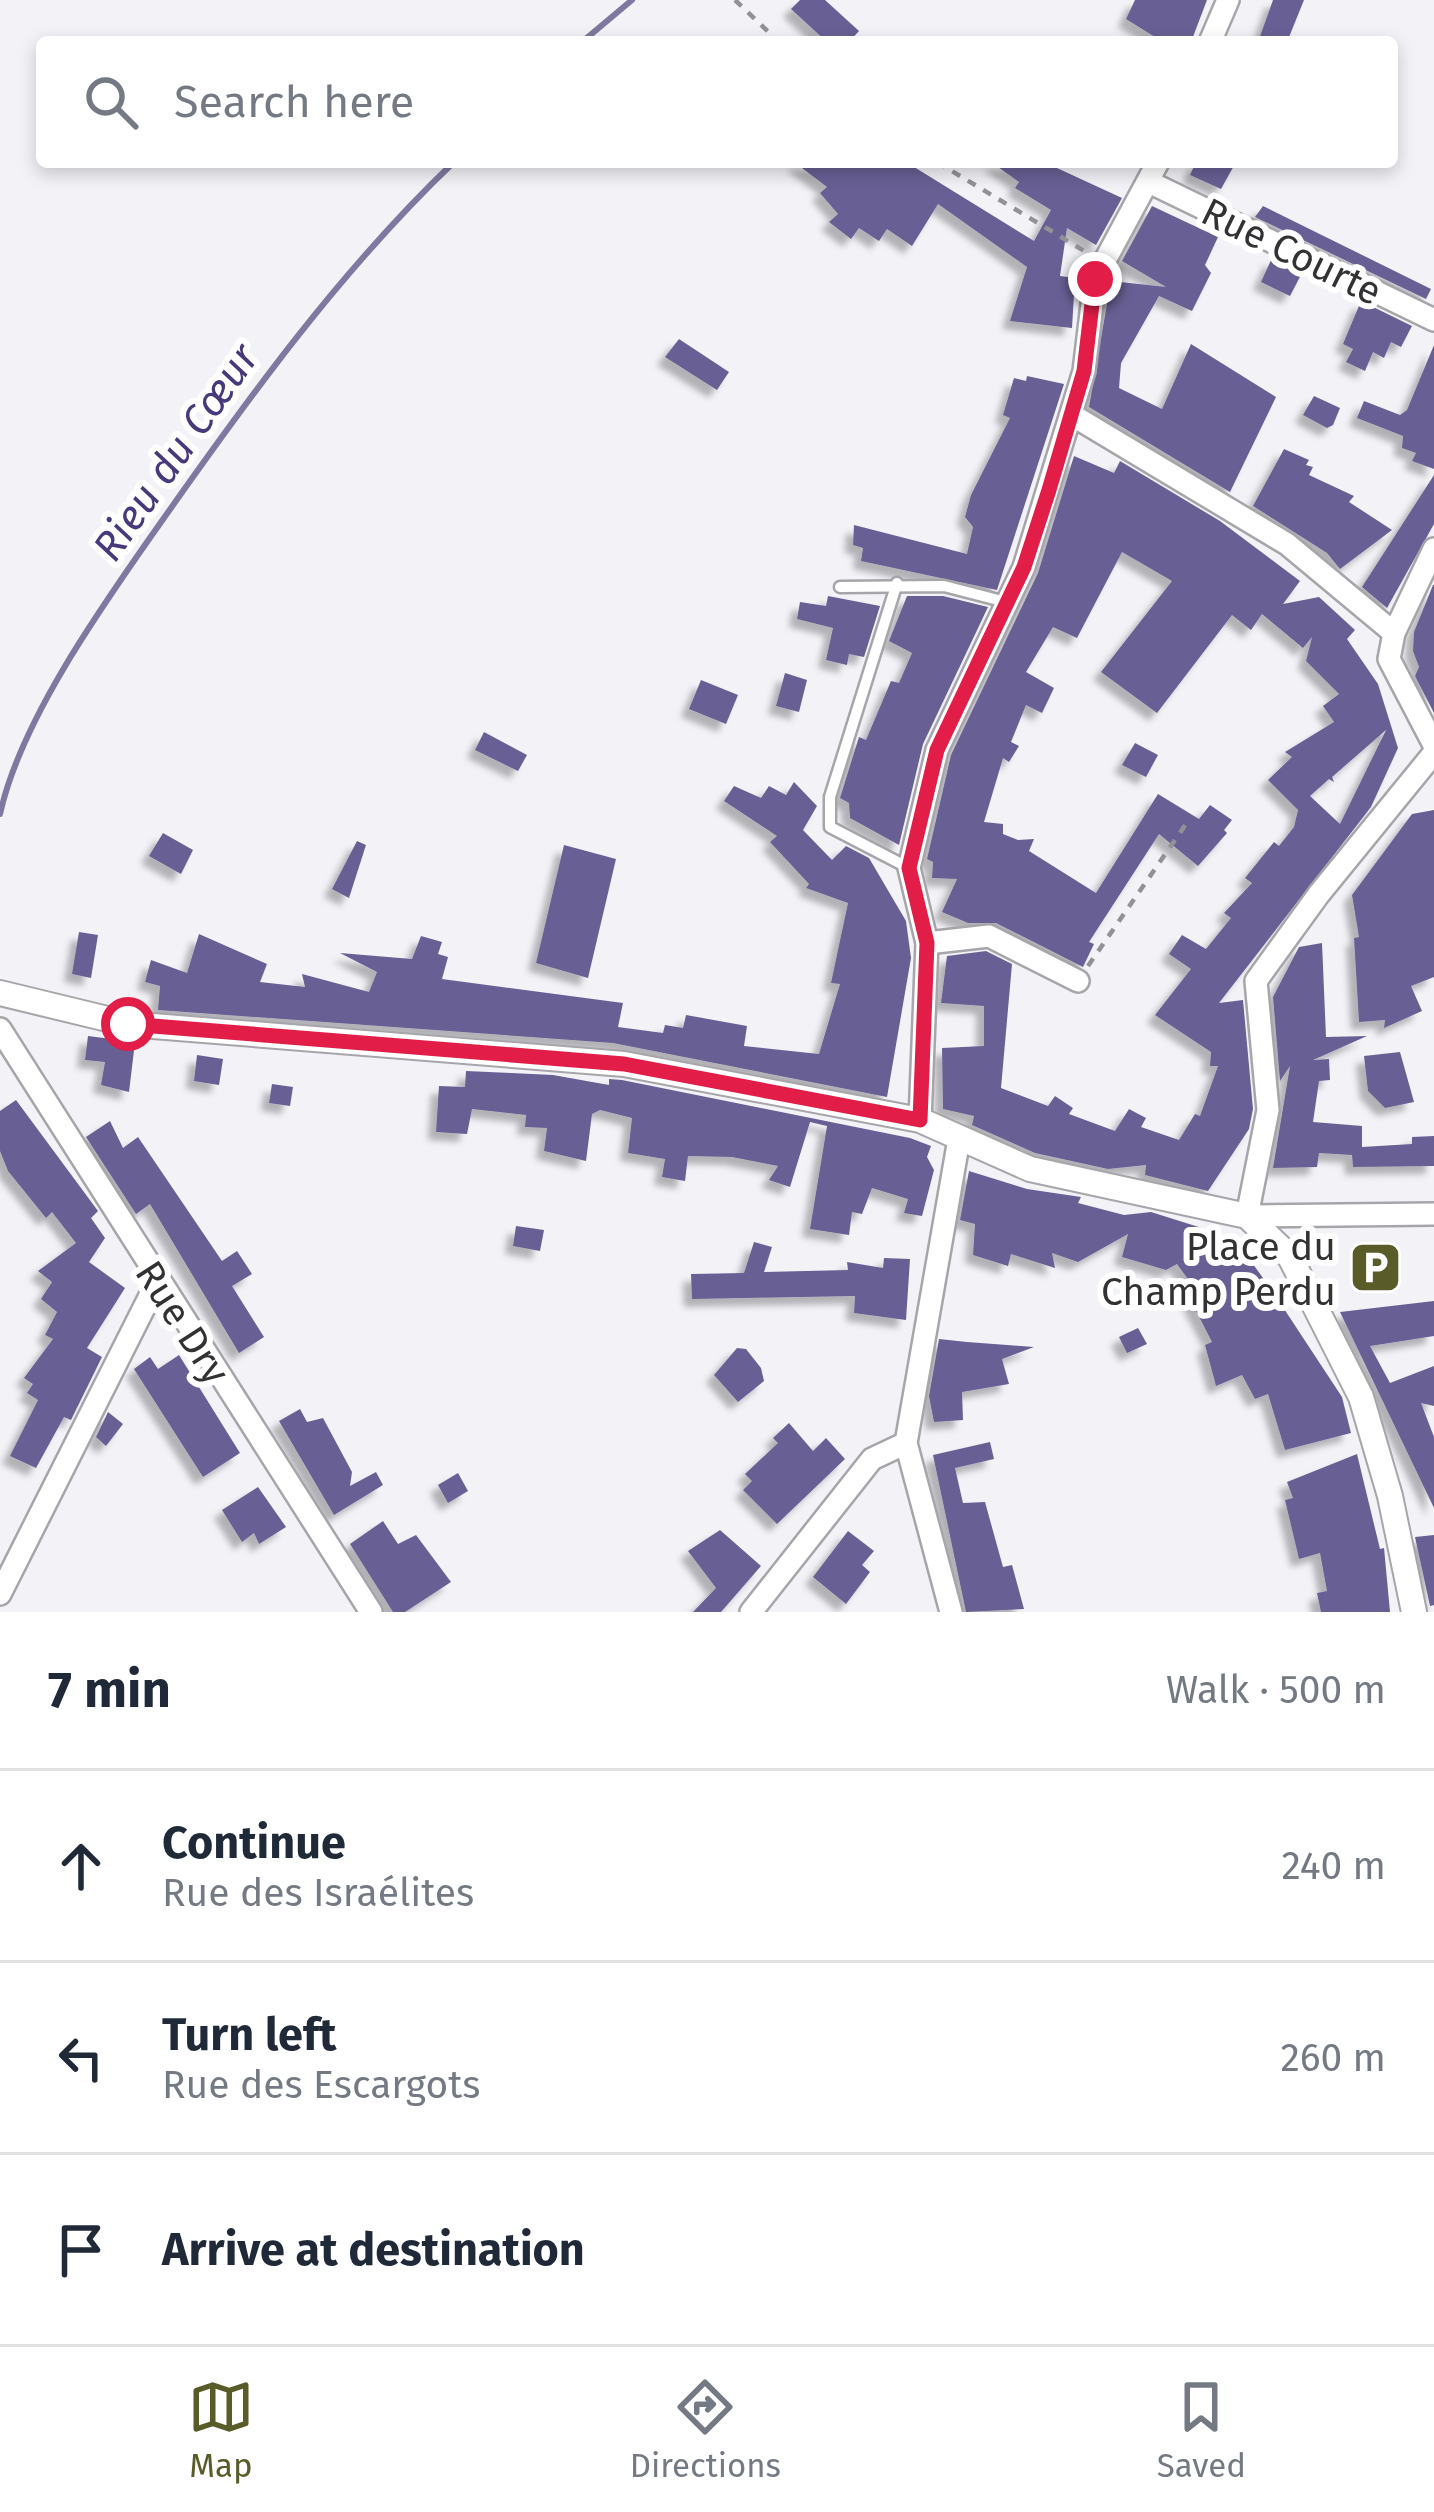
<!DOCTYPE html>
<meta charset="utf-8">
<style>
:root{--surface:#fff;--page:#f6f6f7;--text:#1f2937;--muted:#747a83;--line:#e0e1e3;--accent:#595b28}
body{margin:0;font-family:"Fira Sans",sans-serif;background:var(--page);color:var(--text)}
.stop{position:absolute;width:36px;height:36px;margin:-27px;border:9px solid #e11d48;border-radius:50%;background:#fff}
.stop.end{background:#e11d48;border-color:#fff;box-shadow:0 3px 12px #0008}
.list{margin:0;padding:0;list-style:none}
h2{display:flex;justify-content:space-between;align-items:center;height:156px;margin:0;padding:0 48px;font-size:51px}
h2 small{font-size:39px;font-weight:400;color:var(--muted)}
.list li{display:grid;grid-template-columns:78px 1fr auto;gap:36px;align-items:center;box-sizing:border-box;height:192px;padding:0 48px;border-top:3px solid var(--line)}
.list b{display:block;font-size:45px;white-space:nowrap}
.list p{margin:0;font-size:39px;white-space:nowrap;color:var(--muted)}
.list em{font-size:39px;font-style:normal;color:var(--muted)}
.icon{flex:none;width:66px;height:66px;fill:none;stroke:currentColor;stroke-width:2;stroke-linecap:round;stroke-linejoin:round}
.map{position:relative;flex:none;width:1434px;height:1612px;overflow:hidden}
.search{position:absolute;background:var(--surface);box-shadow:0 6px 18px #0003;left:36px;right:36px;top:36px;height:132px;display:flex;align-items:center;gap:30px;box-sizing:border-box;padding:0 42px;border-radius:12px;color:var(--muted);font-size:45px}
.sheet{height:732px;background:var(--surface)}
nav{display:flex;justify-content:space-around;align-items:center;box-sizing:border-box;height:168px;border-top:3px solid var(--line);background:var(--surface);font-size:33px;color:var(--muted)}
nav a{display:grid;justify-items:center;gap:6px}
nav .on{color:var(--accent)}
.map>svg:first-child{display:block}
</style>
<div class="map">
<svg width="1434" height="1612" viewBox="0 0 1434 1612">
<defs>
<filter id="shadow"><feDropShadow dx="-8" dy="8" stdDeviation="3" flood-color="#0004"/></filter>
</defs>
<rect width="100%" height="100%" fill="#f3f2f7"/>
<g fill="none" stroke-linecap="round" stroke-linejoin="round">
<!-- stream -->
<g stroke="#7f79a1" stroke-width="6">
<path d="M 582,42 L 632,0"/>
<path d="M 0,814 C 21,719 103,605 159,525 C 249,397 340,271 454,162"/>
</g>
</g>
<!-- building -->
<g fill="#686094" fill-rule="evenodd" filter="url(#shadow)">
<path d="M 800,0 L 825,0 L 859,31 L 849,42 L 827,42 L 791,9 Z"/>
<path d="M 1135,0 L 1207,0 L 1191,42 L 1163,42 L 1126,19 Z"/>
<path d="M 1273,0 L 1304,0 L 1287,42 L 1258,42 Z"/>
<path d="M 794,162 L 906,162 L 1034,241 L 1051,210 L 1015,188 L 1019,182 L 991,162 L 1044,162 L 1122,198 L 1096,245 L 1067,228 L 1060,276 L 1075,278 L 1072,328 L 1010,321 L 1027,267 L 938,204 L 912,246 L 887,229 L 879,241 L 859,228 L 851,239 L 829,222 L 838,214 L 820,193 L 827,187 Z"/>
<path d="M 1196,162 L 1236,162 L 1221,189 L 1190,175 Z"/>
<path d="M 1152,206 L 1218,237 L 1205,265 L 1211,273 L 1192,311 L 1159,296 L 1121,363 L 1119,388 L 1162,409 L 1191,344 L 1276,397 L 1230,492 L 1089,407 L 1111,281 L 1166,287 L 1122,261 Z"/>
<path d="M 1263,206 L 1431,289 L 1426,299 L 1255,217 Z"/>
<path d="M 1272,258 L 1302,273 L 1290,296 L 1261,282 Z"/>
<path d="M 1361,301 L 1412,326 L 1401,347 L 1391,342 L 1384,358 L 1373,352 L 1365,371 L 1346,362 L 1353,349 L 1343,344 Z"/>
<path d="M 679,339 L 729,372 L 717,390 L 665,357 Z"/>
<path d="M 1434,345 L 1434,469 L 1412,461 L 1416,453 L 1402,448 L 1403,436 L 1357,418 L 1364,401 L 1400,415 L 1407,410 Z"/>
<path d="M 1027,376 L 1064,384 L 997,590 L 861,561 L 863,548 L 853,545 L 854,525 L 967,554 L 973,527 L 965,517 L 971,495 L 1010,418 L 1003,415 L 1014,378 L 1026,381 Z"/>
<path d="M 1314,396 L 1340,408 L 1333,425 L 1327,428 L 1303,415 Z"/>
<path d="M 1284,449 L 1309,460 L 1306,465 L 1313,467 L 1309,475 L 1354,496 L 1349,502 L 1392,530 L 1340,569 L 1327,553 L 1253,506 Z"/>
<path d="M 1074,456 L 1114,473 L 1120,461 L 1220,521 L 1300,581 L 1283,604 L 1319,597 L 1355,630 L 1347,639 L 1378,684 L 1398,748 L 1371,807 L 1219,1003 L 1243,1000 L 1253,1109 L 1249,1129 L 1208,1191 L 1145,1175 L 1146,1165 L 1108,1169 L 1035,1153 L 972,1125 L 974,1116 L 943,1109 L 942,1048 L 984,1046 L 984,1006 L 941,1003 L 947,956 L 986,951 L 1012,964 L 1001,1088 L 1048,1106 L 1055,1096 L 1073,1108 L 1069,1114 L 1115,1131 L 1129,1109 L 1146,1118 L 1141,1127 L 1179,1140 L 1195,1114 L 1200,1116 L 1218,1066 L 1210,1066 L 1211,1052 L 1155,1015 L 1191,969 L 1169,954 L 1182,935 L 1206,949 L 1231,918 L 1224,913 L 1252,883 L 1245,878 L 1274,842 L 1279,846 L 1294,827 L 1298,810 L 1268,780 L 1292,757 L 1285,752 L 1334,722 L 1323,706 L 1339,694 L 1306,661 L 1312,637 L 1303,648 L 1262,614 L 1251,630 L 1232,615 L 1157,713 L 1101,672 L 1172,581 L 1122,552 L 1077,638 L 1053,627 L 1026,672 L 1054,688 L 1042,713 L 1026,705 L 1011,742 L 1019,746 L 1009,762 L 1003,758 L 984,822 L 1003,824 L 1003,834 L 1018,840 L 1034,839 L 1029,851 L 1096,893 L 1158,794 L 1199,819 L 1210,805 L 1232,820 L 1224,830 L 1227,833 L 1198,866 L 1159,834 L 1089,942 L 1094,944 L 1083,967 L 996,923 L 968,923 L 942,912 L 957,879 L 932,878 L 933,862 L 927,859 L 951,755 L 1038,573 ZM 1386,730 L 1340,824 L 1310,796 L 1329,779 L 1334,782 L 1332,777 Z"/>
<path d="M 1434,475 L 1434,524 L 1387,608 L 1362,587 Z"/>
<path d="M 1433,585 L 1434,585 L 1434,713 L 1415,676 L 1419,667 L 1413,651 L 1414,632 Z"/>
<path d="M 828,596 L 880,606 L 864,657 L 849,654 L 847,665 L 826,660 L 833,628 L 797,619 L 800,602 L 826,606 Z"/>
<path d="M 907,596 L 943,596 L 988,607 L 923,744 L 899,845 L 850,818 L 849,803 L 840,798 L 859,737 L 866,740 L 891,681 L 899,683 L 912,653 L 889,641 Z"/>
<path d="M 785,673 L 807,680 L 799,712 L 776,706 Z"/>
<path d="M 701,680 L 738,695 L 726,724 L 689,709 Z"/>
<path d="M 484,732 L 527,755 L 518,771 L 475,750 Z"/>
<path d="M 1135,743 L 1158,755 L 1146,777 L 1122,765 Z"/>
<path d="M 794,782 L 817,806 L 803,830 L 832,860 L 846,846 L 869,858 L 906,921 L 911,958 L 887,1097 L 613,1043 L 158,1010 L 160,986 L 145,982 L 151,960 L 187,973 L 199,934 L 267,964 L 260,982 L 305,987 L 302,974 L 369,992 L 377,972 L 340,953 L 412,959 L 421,936 L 442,942 L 438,954 L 448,957 L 442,979 L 623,1003 L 618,1027 L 663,1033 L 665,1025 L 683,1028 L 686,1015 L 747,1026 L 744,1046 L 819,1054 L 840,984 L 831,983 L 848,903 L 806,888 L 809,884 L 770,842 L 777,836 L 724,801 L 734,786 L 761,798 L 769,786 L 786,795 Z"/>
<path d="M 1434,810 L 1434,977 L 1411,986 L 1422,1011 L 1384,1028 L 1385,1020 L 1359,1022 L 1354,938 L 1359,937 L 1352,895 L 1412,814 Z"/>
<path d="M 163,833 L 193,850 L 181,874 L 149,856 Z"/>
<path d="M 357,841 L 366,845 L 349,898 L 332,889 Z"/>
<path d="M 564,845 L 616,859 L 588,978 L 536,963 Z"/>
<path d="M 79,932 L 98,935 L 91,978 L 72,974 Z"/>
<path d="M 1322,943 L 1326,1037 L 1367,1036 L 1313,1060 L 1329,1059 L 1330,1080 L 1319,1081 L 1313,1122 L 1362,1126 L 1362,1147 L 1412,1144 L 1412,1137 L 1434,1136 L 1434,1166 L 1353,1167 L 1352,1155 L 1319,1153 L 1317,1167 L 1273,1168 L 1290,1066 L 1280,1081 L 1273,997 L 1299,947 Z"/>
<path d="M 88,1036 L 135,1042 L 129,1092 L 101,1085 L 105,1062 L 85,1060 Z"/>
<path d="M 1400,1052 L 1414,1102 L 1385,1108 L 1368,1091 L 1364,1056 Z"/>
<path d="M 197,1055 L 223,1059 L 219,1085 L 194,1081 Z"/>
<path d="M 466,1071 L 553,1075 L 609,1085 L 609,1079 L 622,1080 L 910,1138 L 931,1146 L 927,1157 L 934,1170 L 922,1216 L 904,1213 L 908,1199 L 872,1188 L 862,1214 L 852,1212 L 849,1235 L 810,1229 L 827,1126 L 810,1122 L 790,1187 L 769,1180 L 778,1166 L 732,1157 L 688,1156 L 685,1181 L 662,1177 L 665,1159 L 628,1153 L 632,1118 L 600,1110 L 592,1114 L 586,1161 L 544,1151 L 547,1128 L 525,1127 L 526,1115 L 472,1109 L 467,1134 L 436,1132 L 439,1086 L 465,1087 Z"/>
<path d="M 272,1084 L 293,1087 L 290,1106 L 269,1103 Z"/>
<path d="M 16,1100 L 98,1211 L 91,1218 L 105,1238 L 89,1262 L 125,1288 L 87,1348 L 102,1357 L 71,1420 L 64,1417 L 36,1468 L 10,1456 L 38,1400 L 27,1393 L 33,1384 L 24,1378 L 53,1339 L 45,1335 L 57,1312 L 41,1299 L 52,1282 L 38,1271 L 76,1243 L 52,1212 L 46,1218 L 8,1171 L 0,1151 L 0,1111 Z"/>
<path d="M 110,1121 L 123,1148 L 138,1137 L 222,1261 L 237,1251 L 252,1274 L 232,1286 L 264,1337 L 239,1353 L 150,1204 L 136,1214 L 86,1137 Z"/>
<path d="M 969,1171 L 1027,1189 L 1081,1197 L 1078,1203 L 1124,1215 L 1151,1212 L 1205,1229 L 1250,1260 L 1271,1289 L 1342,1397 L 1351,1433 L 1285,1450 L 1268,1394 L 1255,1399 L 1242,1375 L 1216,1386 L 1205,1345 L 1212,1342 L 1191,1301 L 1195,1289 L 1177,1264 L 1166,1270 L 1122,1257 L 1128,1234 L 1078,1262 L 1052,1253 L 1055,1268 L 1011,1254 L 1008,1266 L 973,1255 L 975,1224 L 960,1220 Z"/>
<path d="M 516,1226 L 544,1230 L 540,1251 L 513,1246 Z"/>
<path d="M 754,1242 L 772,1247 L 764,1272 L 848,1270 L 847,1262 L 883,1268 L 884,1258 L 910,1259 L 906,1320 L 854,1313 L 855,1296 L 692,1299 L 691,1274 L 744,1273 Z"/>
<path d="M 1434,1301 L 1434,1336 L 1370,1346 L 1390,1383 L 1434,1366 L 1434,1406 L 1421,1403 L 1434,1437 L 1434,1508 L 1340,1312 Z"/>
<path d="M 1138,1328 L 1147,1344 L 1127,1353 L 1119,1337 Z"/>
<path d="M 939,1339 L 967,1342 L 1034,1347 L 1002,1359 L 1009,1384 L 962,1392 L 963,1420 L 934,1422 L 929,1396 Z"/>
<path d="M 737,1348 L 746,1349 L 761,1368 L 764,1381 L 738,1402 L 714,1375 Z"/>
<path d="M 179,1355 L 240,1453 L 203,1477 L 134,1369 L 150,1357 L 158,1369 Z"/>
<path d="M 300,1409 L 307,1422 L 323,1418 L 352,1472 L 350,1486 L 376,1472 L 383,1485 L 334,1515 L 279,1421 Z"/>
<path d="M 108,1412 L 123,1424 L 106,1446 L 96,1437 Z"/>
<path d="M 789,1423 L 813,1451 L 826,1438 L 845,1459 L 777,1524 L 743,1490 L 752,1481 L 745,1474 L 778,1443 L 773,1438 Z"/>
<path d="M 990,1442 L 994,1459 L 955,1468 L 963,1503 L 985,1502 L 1003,1567 L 1012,1565 L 1024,1609 L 966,1612 L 933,1455 Z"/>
<path d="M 1357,1454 L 1380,1549 L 1384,1548 L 1390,1612 L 1321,1612 L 1317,1593 L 1327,1591 L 1320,1553 L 1299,1559 L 1285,1500 L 1293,1498 L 1287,1482 Z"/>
<path d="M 458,1473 L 468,1491 L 448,1503 L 438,1485 Z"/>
<path d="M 258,1487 L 286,1527 L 259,1544 L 254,1533 L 242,1542 L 222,1510 Z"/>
<path d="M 383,1521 L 398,1544 L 416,1535 L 451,1582 L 405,1612 L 393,1612 L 350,1544 Z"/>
<path d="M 720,1530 L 761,1566 L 721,1612 L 693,1612 L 716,1588 L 688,1551 Z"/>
<path d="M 848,1531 L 874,1551 L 862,1565 L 870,1572 L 846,1604 L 813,1577 Z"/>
<path d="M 1434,1535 L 1434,1605 L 1430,1606 L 1415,1537 Z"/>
</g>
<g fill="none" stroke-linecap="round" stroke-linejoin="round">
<defs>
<g id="service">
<path d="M 897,583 L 830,797 L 830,827 L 909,868"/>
<path d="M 840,587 L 944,586 L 1006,602"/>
</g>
<g id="minor">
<path d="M 1210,42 L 1228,0"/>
<path d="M 1149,182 L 1434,320"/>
<path d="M 1072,415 L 1287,544 L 1394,633"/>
<path d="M 1434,549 L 1394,633 L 1389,659 L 1434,745"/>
<path d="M 1434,753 L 1319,894 L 1256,981 L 1268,1110 L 1247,1216 L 1434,1214"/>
<path d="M 927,943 L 989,936 L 1078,981"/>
<path d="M 0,1029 L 371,1612"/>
<path d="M 920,1120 L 927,943 L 909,868 L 937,750 L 1024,567 L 1084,371 L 1095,279 L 1158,162"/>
<path d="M 0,1594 L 157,1282"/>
<path d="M 751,1612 L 872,1459 L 906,1443"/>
<path d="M 951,1612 L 906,1443 L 959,1139"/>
</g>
<path id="tertiary" d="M 0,993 L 128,1024 L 624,1064 L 920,1120 L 1030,1169 L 1247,1216 L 1290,1257 L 1361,1397 L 1390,1496 L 1414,1612"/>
</defs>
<!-- service casing -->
<use href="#service" stroke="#a6a6aa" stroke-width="15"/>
<!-- minor casing -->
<use href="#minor" stroke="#a6a6aa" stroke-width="26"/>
<!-- tertiary casing -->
<use href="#tertiary" stroke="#a6a6aa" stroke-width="28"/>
<!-- path -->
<g stroke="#929195" stroke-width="4.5" stroke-dasharray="9 9" stroke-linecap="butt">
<path d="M 735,0 L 779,42"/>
<path d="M 937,162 L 1086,252"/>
<path d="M 1088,966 L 1186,824"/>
</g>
<!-- service -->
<use href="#service" stroke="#fff" stroke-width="10"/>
<!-- minor -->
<use href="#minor" stroke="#fff" stroke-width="21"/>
<!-- tertiary -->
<use href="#tertiary" stroke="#fff" stroke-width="24"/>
</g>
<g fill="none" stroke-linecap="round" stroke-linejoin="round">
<!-- route -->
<path stroke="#e11d48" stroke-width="15" d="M 128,1024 L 624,1064 L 920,1120 L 927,943 L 909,868 L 937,750 L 1024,567 L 1049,490 L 1084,371 L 1095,279"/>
</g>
<!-- icons -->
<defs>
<symbol id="parking-square" viewBox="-11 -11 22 22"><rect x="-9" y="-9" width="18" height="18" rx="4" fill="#595b28" stroke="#fff"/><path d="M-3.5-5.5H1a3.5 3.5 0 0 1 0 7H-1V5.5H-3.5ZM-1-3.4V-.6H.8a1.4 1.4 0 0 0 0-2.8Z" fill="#fff"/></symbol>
</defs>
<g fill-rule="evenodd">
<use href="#parking-square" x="1346" y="1238" width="59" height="59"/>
</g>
<g text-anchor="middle" stroke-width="12" stroke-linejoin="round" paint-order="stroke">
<!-- street labels -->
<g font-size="39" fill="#323234" stroke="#fff">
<text transform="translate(1292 251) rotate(26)" y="14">Rue Courte</text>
<text transform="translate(183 1322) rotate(57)" y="14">Rue Dry</text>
</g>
<!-- poi labels -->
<g font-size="39" fill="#323234" stroke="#fff" text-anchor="end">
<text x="1336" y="1260">Place du<tspan x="1336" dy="45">Champ Perdu</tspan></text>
</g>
<!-- water labels -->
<g font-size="42" font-style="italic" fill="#48387c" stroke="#fff">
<text transform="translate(175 452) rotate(-55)" y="15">Rieu du Cœur</text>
</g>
</g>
</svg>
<div class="stop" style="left:128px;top:1024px"></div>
<div class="stop end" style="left:1095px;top:279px"></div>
<div class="search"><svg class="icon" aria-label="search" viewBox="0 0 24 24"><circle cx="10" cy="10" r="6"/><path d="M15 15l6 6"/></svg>Search here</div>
</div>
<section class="sheet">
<h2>7 min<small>Walk · 500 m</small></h2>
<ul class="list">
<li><svg class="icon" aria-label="ahead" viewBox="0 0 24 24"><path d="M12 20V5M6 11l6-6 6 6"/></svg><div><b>Continue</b><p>Rue des Israélites</p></div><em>240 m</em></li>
<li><svg class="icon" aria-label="left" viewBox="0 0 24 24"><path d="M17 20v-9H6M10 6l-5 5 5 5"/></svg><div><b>Turn left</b><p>Rue des Escargots</p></div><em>260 m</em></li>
<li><svg class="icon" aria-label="arrive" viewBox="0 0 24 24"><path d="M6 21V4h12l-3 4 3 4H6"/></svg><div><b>Arrive at destination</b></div></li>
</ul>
</section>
<nav>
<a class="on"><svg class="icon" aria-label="map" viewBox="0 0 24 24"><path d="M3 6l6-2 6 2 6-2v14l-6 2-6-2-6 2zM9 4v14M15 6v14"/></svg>Map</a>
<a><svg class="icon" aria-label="directions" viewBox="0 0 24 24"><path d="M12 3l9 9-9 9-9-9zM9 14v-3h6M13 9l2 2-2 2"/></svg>Directions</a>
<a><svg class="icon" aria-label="saved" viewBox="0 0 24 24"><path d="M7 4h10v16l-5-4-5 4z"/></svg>Saved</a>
</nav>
